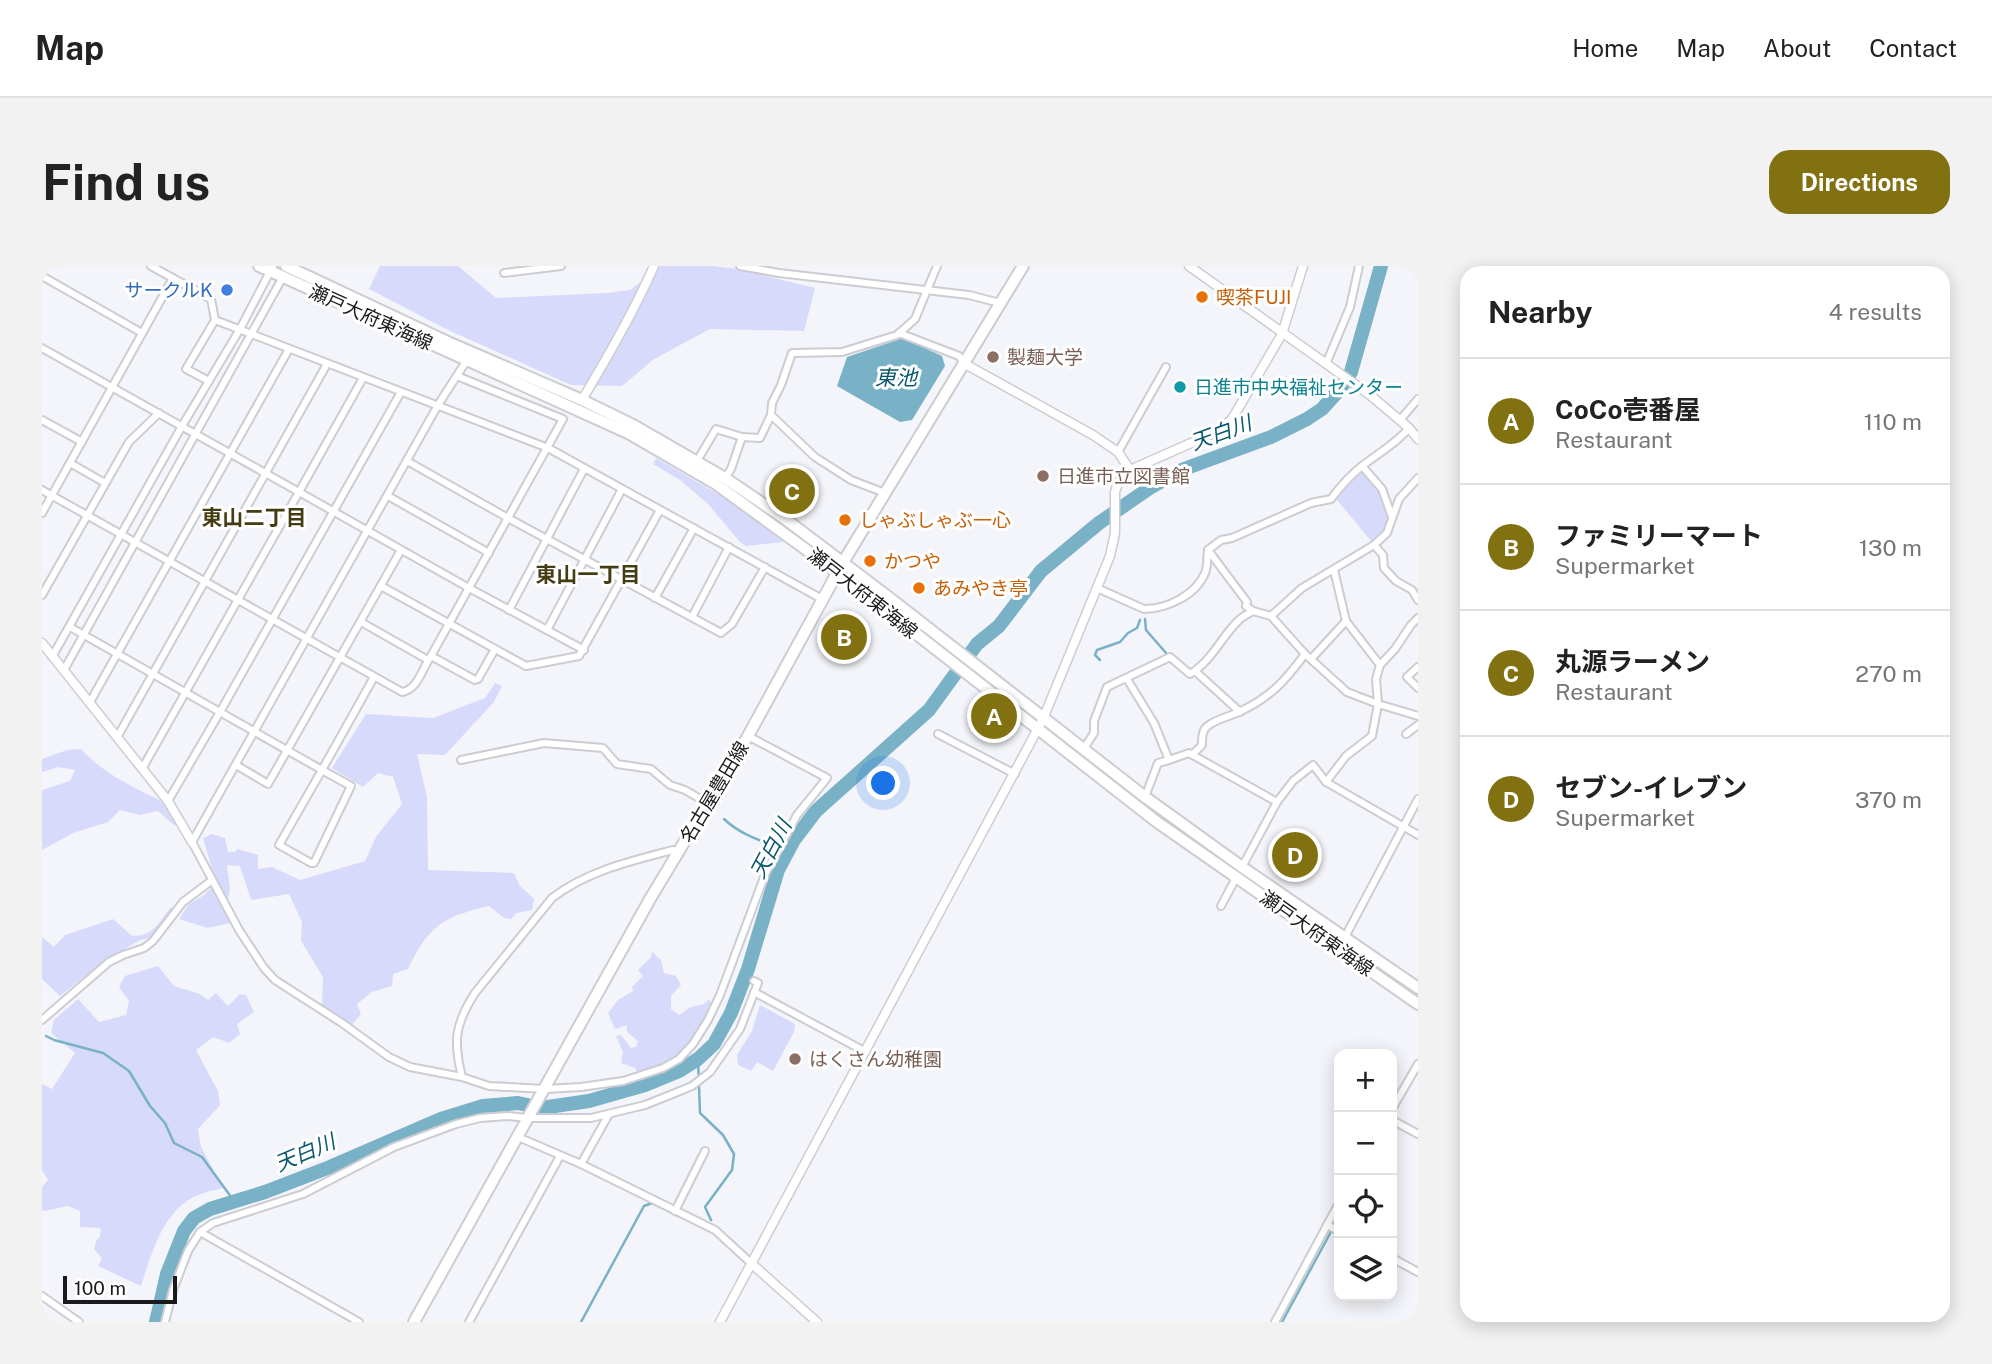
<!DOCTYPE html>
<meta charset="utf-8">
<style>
:root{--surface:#fff;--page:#f2f2f2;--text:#222;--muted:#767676;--line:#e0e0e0;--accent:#827111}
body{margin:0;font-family:"Public Sans","Noto Sans JP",sans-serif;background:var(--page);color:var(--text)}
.controls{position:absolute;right:21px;bottom:21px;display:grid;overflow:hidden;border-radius:14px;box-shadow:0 4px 18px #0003}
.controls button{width:63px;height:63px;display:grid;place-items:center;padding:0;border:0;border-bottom:2px solid var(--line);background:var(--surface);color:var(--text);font:35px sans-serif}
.scale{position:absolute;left:21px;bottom:18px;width:114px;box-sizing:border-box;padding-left:7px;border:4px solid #1a1a1c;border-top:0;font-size:19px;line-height:24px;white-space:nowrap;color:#1a1a1c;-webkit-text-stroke:5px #fff;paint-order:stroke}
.you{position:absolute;left:842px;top:518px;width:24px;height:24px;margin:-18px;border:5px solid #fff;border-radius:50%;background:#1a73e8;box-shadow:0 0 0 10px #1a73e833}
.badge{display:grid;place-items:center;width:46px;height:46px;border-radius:50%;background:var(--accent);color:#fff;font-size:23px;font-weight:700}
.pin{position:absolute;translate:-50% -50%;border:4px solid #fff;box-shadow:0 2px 7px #0006}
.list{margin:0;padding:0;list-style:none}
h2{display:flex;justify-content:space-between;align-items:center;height:91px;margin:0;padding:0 28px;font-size:30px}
h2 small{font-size:23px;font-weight:400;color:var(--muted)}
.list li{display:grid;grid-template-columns:46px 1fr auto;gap:21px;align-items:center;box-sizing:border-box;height:126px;padding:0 28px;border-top:2px solid var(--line)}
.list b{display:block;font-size:26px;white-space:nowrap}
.list p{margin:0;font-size:23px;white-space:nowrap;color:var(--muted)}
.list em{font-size:23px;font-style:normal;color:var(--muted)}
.icon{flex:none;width:38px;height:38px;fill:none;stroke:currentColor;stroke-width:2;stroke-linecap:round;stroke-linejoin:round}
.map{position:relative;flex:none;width:1376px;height:1056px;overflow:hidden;border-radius:21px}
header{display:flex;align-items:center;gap:42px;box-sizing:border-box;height:98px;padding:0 35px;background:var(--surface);border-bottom:2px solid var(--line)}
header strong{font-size:33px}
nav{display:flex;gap:38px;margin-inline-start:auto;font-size:24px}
.intro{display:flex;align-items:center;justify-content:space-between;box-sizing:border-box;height:168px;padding:0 42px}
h1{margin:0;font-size:49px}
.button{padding:18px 32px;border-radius:21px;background:var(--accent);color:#fff;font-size:24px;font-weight:700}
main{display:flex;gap:42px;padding:0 42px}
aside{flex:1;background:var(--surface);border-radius:21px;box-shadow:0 4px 18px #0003}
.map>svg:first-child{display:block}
</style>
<header>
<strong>Map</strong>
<nav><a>Home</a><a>Map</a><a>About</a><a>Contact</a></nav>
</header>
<div class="intro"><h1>Find us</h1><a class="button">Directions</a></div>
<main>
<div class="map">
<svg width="1376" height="1056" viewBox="0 0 1376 1056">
<rect width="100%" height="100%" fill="#f4f5fa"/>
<!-- green -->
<g fill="#d8dafb">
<path d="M 338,0 L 416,0 L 454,32 L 565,27 L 588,24 L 619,0 L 671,0 L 696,3 L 773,22 L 762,65 L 668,63 L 612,93 L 580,120 L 529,119 L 404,63 L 327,23 Z"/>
<path d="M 614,192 L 681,231 L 741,273 L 742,276 L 704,280 L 698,276 L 666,238 L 638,214 L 611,198 Z"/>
<path d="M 1319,207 C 1335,216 1340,235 1347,252 L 1341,264 L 1329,275 L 1295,234 L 1306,218 Z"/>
<path d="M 453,417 L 460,420 L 452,436 L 403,489 L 375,488 L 385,531 L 386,604 L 472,607 L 478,620 L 492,633 L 490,644 L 474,647 L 469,653 L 462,652 L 447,640 C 401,651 387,659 366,703 L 351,708 L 350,720 L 330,726 L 315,738 L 319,748 L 309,760 L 280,739 L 281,711 L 259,675 L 260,656 L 247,628 L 209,634 L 198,600 L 185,599 L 188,623 L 186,635 L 178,639 L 188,657 L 166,662 L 137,653 L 147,638 L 162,629 L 174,617 L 161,572 L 170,568 L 183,572 L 186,586 L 193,586 L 195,583 L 216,589 L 216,603 L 230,601 L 258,614 L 323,595 L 334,571 L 360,538 L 351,511 L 336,507 L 321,521 L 290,502 L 324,448 L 391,452 L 443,432 Z"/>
<path d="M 39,483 C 55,501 76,513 97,524 C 103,528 111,530 117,534 C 125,541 131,551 137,560 L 132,559 L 116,545 L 98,549 L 78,544 L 66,556 L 31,567 L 0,584 L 0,524 L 28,515 L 33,504 L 16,501 L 0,506 L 0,493 L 25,484 Z"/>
<path d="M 129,641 L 131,643 L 110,671 L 98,674 L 61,696 L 18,730 L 0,713 L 0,671 L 12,681 L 23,669 L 71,653 L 90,670 C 112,670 116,657 129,641 Z"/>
<path d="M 610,686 L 619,694 L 622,707 L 634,710 L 639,719 L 629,730 L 629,743 L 637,749 L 649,741 L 662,738 L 667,733 L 669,737 L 649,778 L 626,799 L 597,809 L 593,802 L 579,797 L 581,786 L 574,770 L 579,769 L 589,782 L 594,781 L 596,775 L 585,766 L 585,759 L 573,763 L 566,747 L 576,734 L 591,725 L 590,721 L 601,710 L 596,704 L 609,691 Z"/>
<path d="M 116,700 L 132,720 L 158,728 L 166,734 L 174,727 L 186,740 L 198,728 L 204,729 L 212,746 L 195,758 L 198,768 L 187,777 L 171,771 L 154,784 L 176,825 L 178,839 L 156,863 L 159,881 L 181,922 C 169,925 156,927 145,935 C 118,954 109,990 99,1020 L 56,1000 L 60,992 L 52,983 L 54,975 L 58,971 L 59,962 L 38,961 L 38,945 L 26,940 L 3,945 L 0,944 L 0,921 L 6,914 L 0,904 L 0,818 L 10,823 L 33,787 L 9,767 L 12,754 L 36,733 L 57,756 L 84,749 L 87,735 L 77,721 L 83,710 Z"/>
<path d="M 718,739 L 753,758 L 752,766 L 731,805 L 715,796 L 709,805 L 696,799 L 695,789 L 710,765 Z"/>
</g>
<!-- water -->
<path fill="#79b1c6" d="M 861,72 L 900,90 L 903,100 L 870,154 L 858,156 L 795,120 L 805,91 Z"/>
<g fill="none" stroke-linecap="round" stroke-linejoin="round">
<!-- stream -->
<g stroke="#79b1c6" stroke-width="2.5">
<path d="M 1103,353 L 1104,364 L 1124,387"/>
<path d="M 1058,394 L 1053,389 L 1055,384 L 1078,376 L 1086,367 L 1095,362 L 1098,354"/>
<path d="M 682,553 C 701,571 723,575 746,586"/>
<path d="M 4,770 L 12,774 L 61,787 L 87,805 L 108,840 L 123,857 L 132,877 L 160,891 L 192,935"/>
<path d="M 656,793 L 658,847 L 681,869 L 692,888 L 690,904 L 663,941 L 669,954"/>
<path d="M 539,1056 L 602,940 L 610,937 L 636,950"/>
<path d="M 1240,1056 L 1297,951"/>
</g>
<!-- river -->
<path stroke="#79b1c6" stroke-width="14" d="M 114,1056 L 125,1008 L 142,965 L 152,952 L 168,943 L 223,926 L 288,901 L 399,853 L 441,840 L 476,837 L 499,842 L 547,835 L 603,819 L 637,805 L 656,793 L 672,778 L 689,747 L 706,703 L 736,604 L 752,574 L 774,545 L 887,444 L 935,378 L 957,360 L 999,305 L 1057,257 L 1109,221 L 1142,203 L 1229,171 L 1265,153 L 1280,143 L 1299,122 L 1309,106 L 1339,0"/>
<defs>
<g id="minor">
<path d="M 109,0 L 169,33 L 173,54 L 144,103 L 167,115"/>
<path d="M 698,0 L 737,7 L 927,29 L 958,37"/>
<path d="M 0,4 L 2,0"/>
<path d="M 462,7 L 519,0"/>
<path d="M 0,10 L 100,67"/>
<path d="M 173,54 L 506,182 L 780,333"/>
<path d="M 857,67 L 917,90 L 923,98"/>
<path d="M 0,82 L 257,226 L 321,112"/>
<path d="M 425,94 L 396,139 L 150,576 L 197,664 L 222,702 L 233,714 L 300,757 L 347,791 L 368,801 L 420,811 L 447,820 L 503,823 L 539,821 L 581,815 L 621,802 L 637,793 L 651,778 L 666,754 L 678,729 L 724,606 L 755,549 L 785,512 L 706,470"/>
<path d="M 1284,98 L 1308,41 L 1317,0"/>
<path d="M 0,154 L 40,176"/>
<path d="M 1358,154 L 1376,133"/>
<path d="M 1076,186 L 1124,101"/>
<path d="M 365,195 L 466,252 L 679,367 L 690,358 L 723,301"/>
<path d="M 655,195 L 674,163 L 700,171 L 718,172 L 729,149"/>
<path d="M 28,197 L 63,217"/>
<path d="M 1320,200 L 1340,223 L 1350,251"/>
<path d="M 683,212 L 689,203 L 700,171"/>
<path d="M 0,224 L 360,426 C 376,423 380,403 389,390 L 521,153 L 415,110"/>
<path d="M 843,227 L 809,214 L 773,191 L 729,149 L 730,137 L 739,119 L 750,87 L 800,86 L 855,69 L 873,53 L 895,0"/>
<path d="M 346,230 L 447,287"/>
<path d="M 0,247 L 131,12"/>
<path d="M 1332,279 L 1341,289 L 1342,302 L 1354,315 L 1370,324 L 1376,334"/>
<path d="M 1166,284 L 1205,336 L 1204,340 L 1211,345 L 1229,350 L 1260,322 L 1332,279 L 1345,267 L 1357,233 L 1376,212"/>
<path d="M 1292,304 L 1304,355 L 1338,399"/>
<path d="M 339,320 L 484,400 L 537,390 L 618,244"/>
<path d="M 1055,322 L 1102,343 C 1125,343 1154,329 1163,307 C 1166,300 1165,291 1166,284 L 1179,274 L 1190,272 L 1269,237 L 1289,233 C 1298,221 1307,210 1319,201 C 1336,187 1353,179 1367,162"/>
<path d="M 0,329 L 87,176 L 117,147"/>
<path d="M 613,332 L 652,262"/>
<path d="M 467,344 L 542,203"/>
<path d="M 1229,350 L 1263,388 L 1305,426 L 1336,438 L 1376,450"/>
<path d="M 650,351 L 687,281"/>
<path d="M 319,356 L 386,394"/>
<path d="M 28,361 L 280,504 L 332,411"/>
<path d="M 505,364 L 580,223"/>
<path d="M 389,390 L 433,414 L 436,413 L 453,383"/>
<path d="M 10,391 L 140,160 L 198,63 L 231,0"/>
<path d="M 1270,392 L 1304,355"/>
<path d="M 1376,401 L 1365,411 L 1376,422"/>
<path d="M 22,404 L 242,9"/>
<path d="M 1153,405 L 1198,446"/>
<path d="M 1085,413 L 1112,457 L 1127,494 L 1116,497 L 1103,531"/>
<path d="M 48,436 L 247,83"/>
<path d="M 896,468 L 973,508"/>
<path d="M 1364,468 L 1376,459"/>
<path d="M 74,470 L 77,468 L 285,98"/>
<path d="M 1041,484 L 1052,467 L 1052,455 L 1065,421 L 1128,391 L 1148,408 C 1170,395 1179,371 1197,354 C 1201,350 1206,348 1211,345"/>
<path d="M 1150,489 L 1160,479 C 1160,471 1160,463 1167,459 C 1175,453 1188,450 1197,446 C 1229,431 1243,415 1263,388"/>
<path d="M 419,494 L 502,477 L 561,482 L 575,498 L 609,503 L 628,519 L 643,524 L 667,538"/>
<path d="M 1127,494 L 1147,487 L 1235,536"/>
<path d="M 194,499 L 226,518 L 359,284"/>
<path d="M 100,503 L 257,226 L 427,322 L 542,384"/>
<path d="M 280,504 L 309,520 L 272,597 L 269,597 L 237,579 Z"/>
<path d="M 1284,516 L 1304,490 L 1330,470 L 1336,438 L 1334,413 L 1338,399 L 1353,383 L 1369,359 L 1376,352"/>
<path d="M 126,535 L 178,446 L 359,126"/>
<path d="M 1200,601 L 1235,536 L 1251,515 L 1271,499 L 1284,516 L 1376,569"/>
<path d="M 1179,640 L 1195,610"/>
<path d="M 1303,671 L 1376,533"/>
<path d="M 712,726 L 824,786"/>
<path d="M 0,754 L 67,696 L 81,689 L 102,682 L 111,675 L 141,636 L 169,615"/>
<path d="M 420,811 C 411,775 413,758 433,727 L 510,632 C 545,605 589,595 631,584 L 636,586"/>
<path d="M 1350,843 L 1376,798"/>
<path d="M 1350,854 L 1376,868"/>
<path d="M 476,871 L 539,898 L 673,964 L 710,998"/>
<path d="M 539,898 L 567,848"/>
<path d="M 633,945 L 663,885"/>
<path d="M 1285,959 L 1297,965"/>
<path d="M 158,966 L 317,1056"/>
<path d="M 1350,992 L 1376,1006"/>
<path d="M 0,1030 L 37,1056"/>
<path d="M 123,1056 L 131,1024 L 146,985 L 158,966 L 171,957 L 261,928 L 352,881 L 414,858 L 438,852 L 465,850 L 486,852 L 549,852 L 603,839 L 633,827 L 650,820 L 668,806 L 698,763 L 716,717 L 712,715"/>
<path d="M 427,1056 L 518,890"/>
<path d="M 1233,1056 L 1297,937"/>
</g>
<g id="tertiary">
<path d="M 1147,0 L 1328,129 L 1367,162 L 1376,173"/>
<path d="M 923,98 L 1051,169 L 1076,186 L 1088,204"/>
<path d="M 540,134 C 566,90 591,47 612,0"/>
<path d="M 0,377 L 126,535 L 150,576"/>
<path d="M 710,998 L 775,1056"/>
<path d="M 678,1056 L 1001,453 L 1068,290 L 1073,267 L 1073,226 L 1076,217 L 1088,204 L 1174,166 L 1190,153 L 1240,68 L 1261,0"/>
</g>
<g id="primary">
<path d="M 217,0 L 586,167 L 674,218 L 795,306 L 1115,556 L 1376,738"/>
<path d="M 244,0 L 408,77 L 540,134 L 593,160 L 683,212 L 742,252 L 849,333 L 1103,531 L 1200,601 L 1376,722"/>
<path d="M 372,1056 L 608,633 L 706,470 L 800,298 L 981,0"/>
</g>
</defs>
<!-- minor casing -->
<use href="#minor" stroke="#cccdd2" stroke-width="10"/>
<!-- tertiary casing -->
<use href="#tertiary" stroke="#cccdd2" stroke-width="11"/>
<!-- primary casing -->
<use href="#primary" stroke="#cccdd2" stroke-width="14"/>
<!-- minor -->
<use href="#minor" stroke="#fff" stroke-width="6"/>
<!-- tertiary -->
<use href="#tertiary" stroke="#fff" stroke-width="8"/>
<!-- primary -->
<use href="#primary" stroke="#fff" stroke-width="10"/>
</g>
<!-- markers -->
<circle fill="#3f7fe0" stroke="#fff" stroke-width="2.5" cx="185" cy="24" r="7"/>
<g fill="#e8710a" stroke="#fff" stroke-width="2.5">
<circle cx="1160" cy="31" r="7"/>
<circle cx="803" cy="254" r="7"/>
<circle cx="828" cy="295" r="7"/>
<circle cx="877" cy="322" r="7"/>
</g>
<g fill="#8d6e63" stroke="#fff" stroke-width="2.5">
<circle cx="951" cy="91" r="7"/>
<circle cx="1001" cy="210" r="7"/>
<circle cx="753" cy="793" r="7"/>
</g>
<circle fill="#0f9aa8" stroke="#fff" stroke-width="2.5" cx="1138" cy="121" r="7"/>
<g text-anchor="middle" stroke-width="6" stroke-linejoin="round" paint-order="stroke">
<!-- shop labels -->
<g font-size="19" fill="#366cbe" stroke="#fff" text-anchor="end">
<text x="171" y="31">サークルK</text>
</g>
<!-- food labels -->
<g font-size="19" fill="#c56008" stroke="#fff" text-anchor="start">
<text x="1174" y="38">喫茶FUJI</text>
<text x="817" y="261">しゃぶしゃぶ一心</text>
<text x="842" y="302">かつや</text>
<text x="891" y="329">あみやき亭</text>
</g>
<!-- street labels -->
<g font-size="19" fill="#1a1a1c" stroke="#fff">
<text transform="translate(329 51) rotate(24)" y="7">瀬戸大府東海線</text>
<text transform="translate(821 327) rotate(38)" y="7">瀬戸大府東海線</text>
<text transform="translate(672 526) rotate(-59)" y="7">名古屋豊田線</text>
<text transform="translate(1275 667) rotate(35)" y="7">瀬戸大府東海線</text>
</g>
<!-- education labels -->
<g font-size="19" fill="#785e54" stroke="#fff" text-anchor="start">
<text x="965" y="98">製麺大学</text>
<text x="1015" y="217">日進市立図書館</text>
<text x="767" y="800">はくさん幼稚園</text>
</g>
<!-- culture labels -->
<g font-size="19" fill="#0d838f" stroke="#fff" text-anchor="start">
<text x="1152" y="128">日進市中央福祉センター</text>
</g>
<!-- water labels -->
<g font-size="21" font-style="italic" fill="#0a586e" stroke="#fff">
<text x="854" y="119">東池</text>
<text transform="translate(1179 167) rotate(-20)" y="7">天白川</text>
<text transform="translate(729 583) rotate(-62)" y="7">天白川</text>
<text transform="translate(263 887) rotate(-23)" y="7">天白川</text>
</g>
<!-- neighbourhood labels -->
<g font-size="21" font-weight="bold" fill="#443c12" stroke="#fff">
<text x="212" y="259">東山二丁目</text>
<text x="546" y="316">東山一丁目</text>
</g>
</g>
</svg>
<div class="controls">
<button>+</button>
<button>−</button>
<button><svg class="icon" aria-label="locate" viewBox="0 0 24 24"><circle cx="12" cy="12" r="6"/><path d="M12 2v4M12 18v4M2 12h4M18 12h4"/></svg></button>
<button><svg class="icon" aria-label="layers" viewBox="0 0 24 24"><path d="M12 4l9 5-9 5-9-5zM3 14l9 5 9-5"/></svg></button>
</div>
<div class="scale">100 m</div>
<div class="you"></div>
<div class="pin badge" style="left:952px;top:450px">A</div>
<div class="pin badge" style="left:802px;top:371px">B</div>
<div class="pin badge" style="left:750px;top:225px">C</div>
<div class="pin badge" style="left:1253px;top:589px">D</div>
</div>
<aside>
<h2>Nearby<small>4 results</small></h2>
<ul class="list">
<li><span class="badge">A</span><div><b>CoCo壱番屋</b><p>Restaurant</p></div><em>110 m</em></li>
<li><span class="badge">B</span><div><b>ファミリーマート</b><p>Supermarket</p></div><em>130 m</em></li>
<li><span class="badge">C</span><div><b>丸源ラーメン</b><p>Restaurant</p></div><em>270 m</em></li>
<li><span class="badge">D</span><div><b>セブン-イレブン</b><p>Supermarket</p></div><em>370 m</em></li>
</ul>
</aside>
</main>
